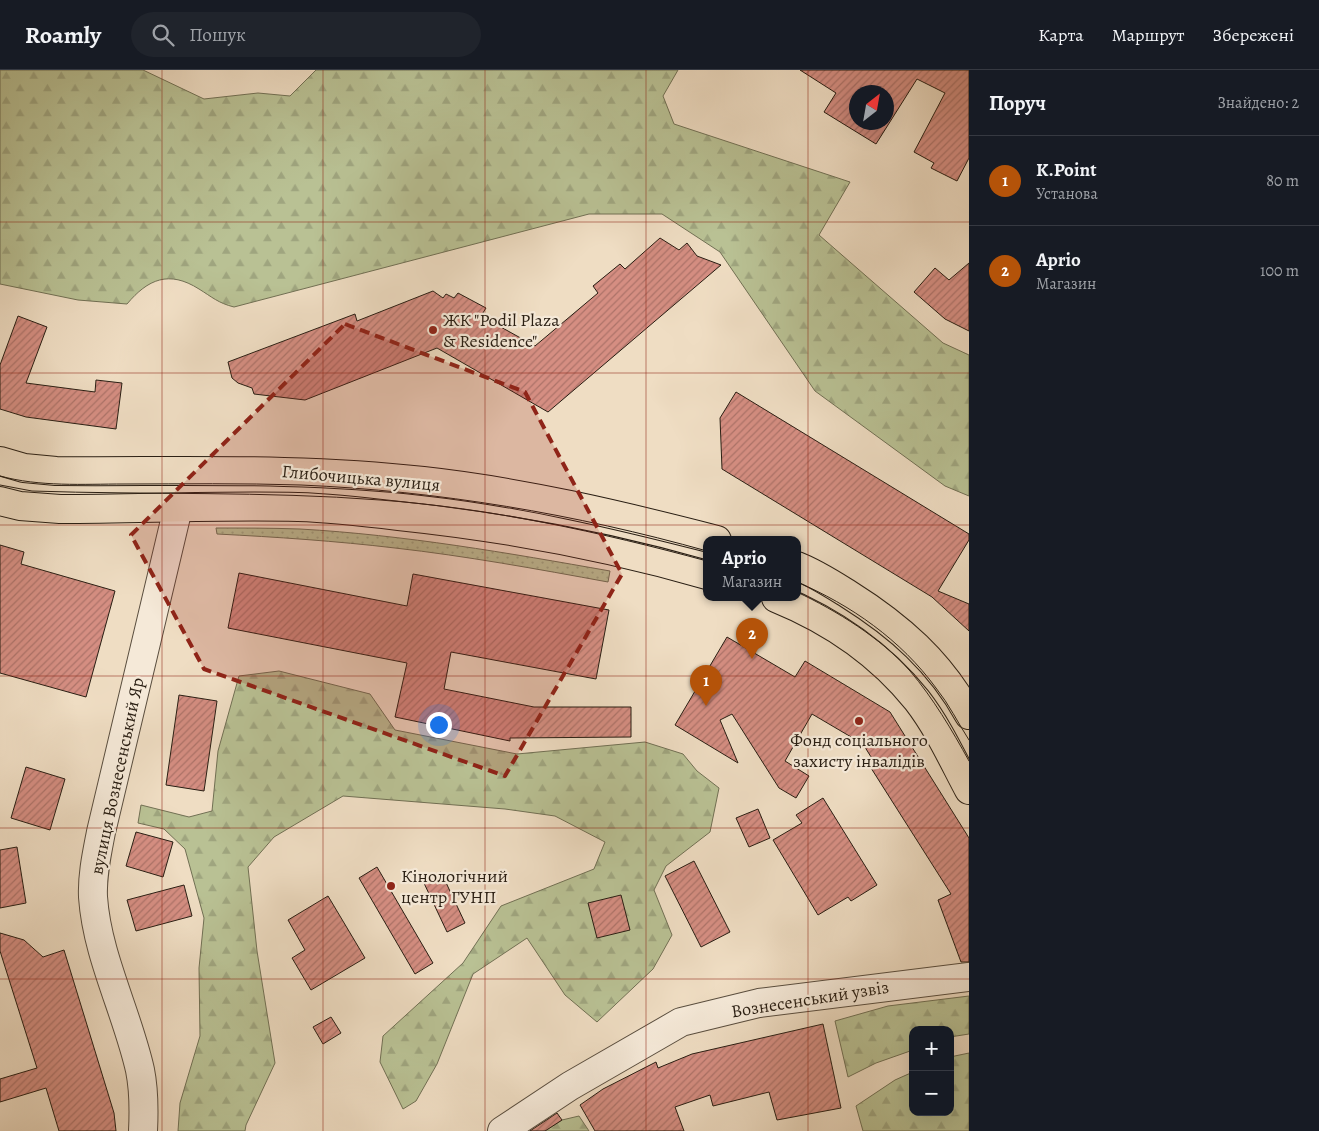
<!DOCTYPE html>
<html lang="uk">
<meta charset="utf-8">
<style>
:root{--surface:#171b24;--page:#20242c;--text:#f1f3f6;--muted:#9ea1a6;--line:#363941;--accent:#b45309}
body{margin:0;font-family:Alegreya,serif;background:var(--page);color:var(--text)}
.controls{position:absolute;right:15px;bottom:15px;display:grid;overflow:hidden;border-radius:10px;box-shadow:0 5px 20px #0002}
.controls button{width:45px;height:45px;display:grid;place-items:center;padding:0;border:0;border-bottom:1px solid var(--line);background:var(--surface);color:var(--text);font:25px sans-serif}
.compass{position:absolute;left:849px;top:15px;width:45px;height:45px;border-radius:50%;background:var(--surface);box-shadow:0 5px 20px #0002;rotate:31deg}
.you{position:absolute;left:438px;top:654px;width:18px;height:18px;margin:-12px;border:4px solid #fff;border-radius:50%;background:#1a73e8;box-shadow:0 0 0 8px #1a73e833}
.badge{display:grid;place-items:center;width:32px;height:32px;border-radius:50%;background:var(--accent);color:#fff;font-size:16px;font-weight:700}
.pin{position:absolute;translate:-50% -41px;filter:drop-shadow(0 1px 2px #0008)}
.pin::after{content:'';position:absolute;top:26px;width:18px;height:15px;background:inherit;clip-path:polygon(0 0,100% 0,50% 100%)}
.popup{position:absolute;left:703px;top:466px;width:98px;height:65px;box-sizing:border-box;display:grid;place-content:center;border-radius:10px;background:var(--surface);filter:drop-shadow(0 1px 4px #0005);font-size:16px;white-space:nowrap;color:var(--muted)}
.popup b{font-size:19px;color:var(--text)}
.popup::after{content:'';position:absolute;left:50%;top:100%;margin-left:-10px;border:10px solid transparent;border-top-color:var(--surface)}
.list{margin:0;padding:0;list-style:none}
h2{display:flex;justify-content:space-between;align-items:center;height:65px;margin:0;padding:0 20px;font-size:21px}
h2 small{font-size:16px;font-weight:400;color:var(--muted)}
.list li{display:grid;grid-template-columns:32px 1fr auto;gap:15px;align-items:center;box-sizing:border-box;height:90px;padding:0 20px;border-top:1px solid var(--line)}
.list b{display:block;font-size:19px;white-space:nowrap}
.list p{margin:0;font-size:16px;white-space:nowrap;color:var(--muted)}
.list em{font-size:16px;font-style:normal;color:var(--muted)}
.icon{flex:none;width:28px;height:28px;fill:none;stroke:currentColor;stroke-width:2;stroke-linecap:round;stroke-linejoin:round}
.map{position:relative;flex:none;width:969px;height:1061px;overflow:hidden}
header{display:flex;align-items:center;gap:30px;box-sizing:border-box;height:70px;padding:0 25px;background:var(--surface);border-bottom:1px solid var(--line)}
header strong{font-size:24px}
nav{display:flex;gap:28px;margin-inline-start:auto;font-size:18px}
.search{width:350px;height:45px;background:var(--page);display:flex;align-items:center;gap:12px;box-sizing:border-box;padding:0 18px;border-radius:28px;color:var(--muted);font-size:19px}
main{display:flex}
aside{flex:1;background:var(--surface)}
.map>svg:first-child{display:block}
</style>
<header>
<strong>Roamly</strong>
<div class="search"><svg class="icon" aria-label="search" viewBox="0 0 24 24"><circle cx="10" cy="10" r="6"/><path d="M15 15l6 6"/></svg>Пошук</div>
<nav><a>Карта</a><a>Маршрут</a><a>Збережені</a></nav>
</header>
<main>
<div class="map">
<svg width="969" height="1061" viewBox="0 0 969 1061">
<defs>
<pattern id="grass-dots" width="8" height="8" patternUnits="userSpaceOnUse" patternTransform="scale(1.25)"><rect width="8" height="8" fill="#b9c194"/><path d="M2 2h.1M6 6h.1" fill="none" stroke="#9fa57f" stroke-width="1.8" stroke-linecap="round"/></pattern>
<pattern id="forest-firs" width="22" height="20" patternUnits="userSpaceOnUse" patternTransform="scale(1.25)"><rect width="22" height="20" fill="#b9c194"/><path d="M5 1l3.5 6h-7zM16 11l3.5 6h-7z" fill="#9fa57f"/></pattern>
<pattern id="building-hatch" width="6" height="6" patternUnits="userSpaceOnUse" patternTransform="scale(1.25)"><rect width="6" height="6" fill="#d58e82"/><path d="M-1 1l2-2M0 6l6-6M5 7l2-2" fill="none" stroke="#ad7369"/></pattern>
</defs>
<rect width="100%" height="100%" fill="#efddc3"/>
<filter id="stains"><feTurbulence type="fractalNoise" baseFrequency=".004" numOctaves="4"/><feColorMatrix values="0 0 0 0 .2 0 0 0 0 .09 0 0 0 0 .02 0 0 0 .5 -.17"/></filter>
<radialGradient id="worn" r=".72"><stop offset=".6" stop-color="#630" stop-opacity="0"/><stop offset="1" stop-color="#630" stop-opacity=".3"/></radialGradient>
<!-- grass -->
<path fill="url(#grass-dots)" stroke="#717054" d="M 216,458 C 244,458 272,458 300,459 C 405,465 508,483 610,501 L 608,512 C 537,499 466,486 395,478 C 336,471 276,467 217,464 Z"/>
<!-- forest -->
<g fill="url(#forest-firs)" stroke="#717054">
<path d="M 0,0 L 143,0 L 204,29 L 258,23 L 290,26 L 316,0 L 678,0 L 663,26 L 674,54 L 850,112 L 819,165 L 943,273 L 969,285 L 969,426 L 945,416 L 815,321 L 720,182 L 662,144 L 589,144 L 234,237 C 218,233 212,227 199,219 C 169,200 148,209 127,234 L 78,230 L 0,214 Z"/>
<path d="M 279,601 L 370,624 L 395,660 L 517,684 L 645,672 L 683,684 L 697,701 L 719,718 L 710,762 L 666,796 L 654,820 L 672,865 L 653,899 L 597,952 L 565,925 L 527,868 L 473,904 L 437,994 L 416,1031 L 403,1039 L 380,992 L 383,966 L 463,893 L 501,836 L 594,799 L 605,772 L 555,746 L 505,739 L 343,726 L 274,767 L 248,797 L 257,881 L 275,993 L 246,1055 L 245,1061 L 178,1061 L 180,1033 L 200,966 L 199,898 L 204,848 L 185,779 L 164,759 L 138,753 L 141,735 L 189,747 L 212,741 L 218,681 L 239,606 Z"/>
<path d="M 969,926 L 969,964 L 950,967 L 950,960 L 913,960 L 913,980 L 876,993 L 848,1007 L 835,951 L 888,936 Z"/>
<path d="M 969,983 L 969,1061 L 863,1061 L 856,1036 L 895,1010 L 913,1002 L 913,1042 L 950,1042 L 950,987 Z"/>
<path d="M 579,1046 L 589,1061 L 545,1061 L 562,1050 Z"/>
</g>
<!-- building -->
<g fill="url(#building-hatch)" stroke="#291e13" fill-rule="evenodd">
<path d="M 800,0 L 969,0 L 969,88 L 957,111 L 931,98 L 934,93 L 914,82 L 945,23 L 917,9 L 876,74 L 824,42 L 836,23 ZM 856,22 L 886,22 L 886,52 L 856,52 Z"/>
<path d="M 660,168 L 679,180 L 687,173 L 697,186 L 721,195 L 548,342 L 437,278 L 305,330 L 254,324 L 252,318 L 238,313 L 232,308 L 228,292 L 355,244 L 357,251 L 433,221 L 443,228 L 446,224 L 454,228 L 458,223 L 486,238 L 481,246 L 535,276 L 598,223 L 593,216 L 620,194 L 625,199 Z"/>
<path d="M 969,193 L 969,261 L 945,249 L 914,222 L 935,198 L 949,210 Z"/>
<path d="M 18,246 L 47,257 L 26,313 L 95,322 L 96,310 L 122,313 L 116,359 L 26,347 L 0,339 L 0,295 Z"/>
<path d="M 736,322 L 969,464 L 969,470 L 938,521 L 969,534 L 969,561 L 932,527 L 722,399 L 720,348 Z"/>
<path d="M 0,475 L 24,482 L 21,494 L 115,521 L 86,627 L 0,603 Z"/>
<path d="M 239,503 L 407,536 L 413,504 L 609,540 L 596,609 L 451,582 L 444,619 L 534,637 L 631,637 L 631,667 L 510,668 L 510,671 L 395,647 L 407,593 L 228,558 Z"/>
<path d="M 727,567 L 795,607 L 805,591 L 890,642 L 969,768 L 969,892 L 961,892 L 938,830 L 951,824 L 871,698 L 876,695 L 863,674 L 812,644 L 785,691 L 809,706 L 796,728 L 779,718 L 732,644 L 720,650 L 738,693 L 675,655 Z"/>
<path d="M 179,625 L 217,631 L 204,721 L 166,715 Z"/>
<path d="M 26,697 L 65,709 L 50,760 L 11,748 Z"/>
<path d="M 823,728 L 877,815 L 851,831 L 848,827 L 818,845 L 773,770 L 802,753 L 796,745 Z"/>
<path d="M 758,739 L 770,768 L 749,777 L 736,748 Z"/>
<path d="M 136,762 L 173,772 L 163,807 L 126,796 Z"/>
<path d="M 17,777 L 26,833 L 0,838 L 0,780 Z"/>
<path d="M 694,791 L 730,862 L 701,877 L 665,806 Z"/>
<path d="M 377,797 L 433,893 L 415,904 L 359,808 Z"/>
<path d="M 441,802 L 465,853 L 447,862 L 423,811 Z"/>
<path d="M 184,815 L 192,846 L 136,861 L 127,830 Z"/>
<path d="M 621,825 L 630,860 L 597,868 L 588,833 Z"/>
<path d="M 328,826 L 365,888 L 311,920 L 292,888 L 305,880 L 288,850 Z"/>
<path d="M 0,863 L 24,870 L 43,887 L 64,880 L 114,1043 L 116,1061 L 59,1061 L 46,1018 L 0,1032 L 0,1009 L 37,998 L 0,881 Z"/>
<path d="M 331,947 L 341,963 L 323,974 L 313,957 Z"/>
<path d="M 823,954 L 841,1038 L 777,1050 L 769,1022 L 713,1036 L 710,1025 L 675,1037 L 684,1061 L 595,1061 L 580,1035 L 603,1019 L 656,992 L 658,998 L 692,984 Z"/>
<path d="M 557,1043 L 562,1050 L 545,1061 L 530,1061 Z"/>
</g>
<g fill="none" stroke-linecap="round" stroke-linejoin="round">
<defs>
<g id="minor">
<path d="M 143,1061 C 144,1041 144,1020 140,1000 C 127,942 97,886 93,827 C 92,805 97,783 101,762 L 178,438"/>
<path d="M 502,1061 L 570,1016 L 681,952 L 759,933 L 969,907"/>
</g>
<g id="major">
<path d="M 0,391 L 24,398 L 56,401 C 179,402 301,397 423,411 C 523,422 620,445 717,470"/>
<path d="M 0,431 L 20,436 L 60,439 C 139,439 218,435 298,437 C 332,438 366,442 399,446 C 504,457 606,476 707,505"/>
<path d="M 797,496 C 815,503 832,514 848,524 C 899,556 940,592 969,645"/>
<path d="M 776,528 C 830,550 880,584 917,630 C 938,657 953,690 969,720"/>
</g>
</defs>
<!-- minor casing -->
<use href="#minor" stroke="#5a4e3f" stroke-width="30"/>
<!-- major casing -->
<use href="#major" stroke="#291e13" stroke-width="30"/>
<!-- minor -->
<use href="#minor" stroke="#f5e9d8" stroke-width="28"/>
<!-- major -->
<use href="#major" stroke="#efddc3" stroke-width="28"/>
<!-- tram -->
<g stroke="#291e13" stroke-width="1">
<path d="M 0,406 C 40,417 83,414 124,414 C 183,414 242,413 301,415 C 439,421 575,444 707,481"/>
<path d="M 0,415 L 32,421 C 148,425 264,421 380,430 C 490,438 600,462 707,491"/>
<path d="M 797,512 C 851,535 901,570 936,618 C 949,634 958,653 969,670"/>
<path d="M 797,522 C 837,541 881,568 910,601 C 933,628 952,660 969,691"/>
</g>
</g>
<!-- marked area -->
<path fill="#8f2418" fill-opacity="0.2" stroke="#8f2418" stroke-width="4" stroke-dasharray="10 6" stroke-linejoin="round" d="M 345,254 L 525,322 L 622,504 L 505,706 L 204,599 L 131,465 Z"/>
<!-- grid -->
<path fill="none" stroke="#8f2418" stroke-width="1" stroke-opacity="0.55" d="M 162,0 L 162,1061M 323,0 L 323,1061M 485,0 L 485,1061M 646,0 L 646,1061M 808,0 L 808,1061M 0,152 L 969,152M 0,303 L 969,303M 0,455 L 969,455M 0,606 L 969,606M 0,758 L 969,758M 0,909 L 969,909"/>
<!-- markers -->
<g fill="#8f2418" stroke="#f5e9d8" stroke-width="2">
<circle cx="433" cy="260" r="5"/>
<circle cx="859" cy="651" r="5"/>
<circle cx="391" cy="816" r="5"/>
</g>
<g text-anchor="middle" stroke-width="4.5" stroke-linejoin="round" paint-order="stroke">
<!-- poi labels -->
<g font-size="18" fill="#291e13" stroke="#f5e9d8" text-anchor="start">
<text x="443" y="256">ЖК "Podil Plaza<tspan x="443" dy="21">&amp; Residence"</tspan></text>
<text x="859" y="676" text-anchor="middle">Фонд соціального<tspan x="859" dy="21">захисту інвалідів</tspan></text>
<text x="401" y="812">Кінологічний<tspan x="401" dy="21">центр ГУНП</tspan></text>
</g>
<!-- street labels -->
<g font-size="18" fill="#291e13" stroke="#f5e9d8">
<text transform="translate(361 408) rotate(5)" y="6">Глибочицька вулиця</text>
<text transform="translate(117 706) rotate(-78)" y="6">вулиця Вознесенський Яр</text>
<text transform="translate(810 929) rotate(-9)" y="6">Вознесенський узвіз</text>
</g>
</g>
<rect width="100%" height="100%" filter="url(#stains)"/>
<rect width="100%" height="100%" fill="url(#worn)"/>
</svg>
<div class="controls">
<button>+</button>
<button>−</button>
</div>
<svg class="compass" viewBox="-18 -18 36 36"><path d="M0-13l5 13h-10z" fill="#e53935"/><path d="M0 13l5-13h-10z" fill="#9ea1a6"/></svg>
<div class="you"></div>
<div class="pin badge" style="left:706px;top:636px">1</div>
<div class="pin badge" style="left:752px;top:589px">2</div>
<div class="popup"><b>Aprio</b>Магазин</div>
</div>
<aside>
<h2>Поруч<small>Знайдено: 2</small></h2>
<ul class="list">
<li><span class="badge">1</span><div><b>K.Point</b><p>Установа</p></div><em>80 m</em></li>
<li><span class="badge">2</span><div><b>Aprio</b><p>Магазин</p></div><em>100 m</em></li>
</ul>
</aside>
</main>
